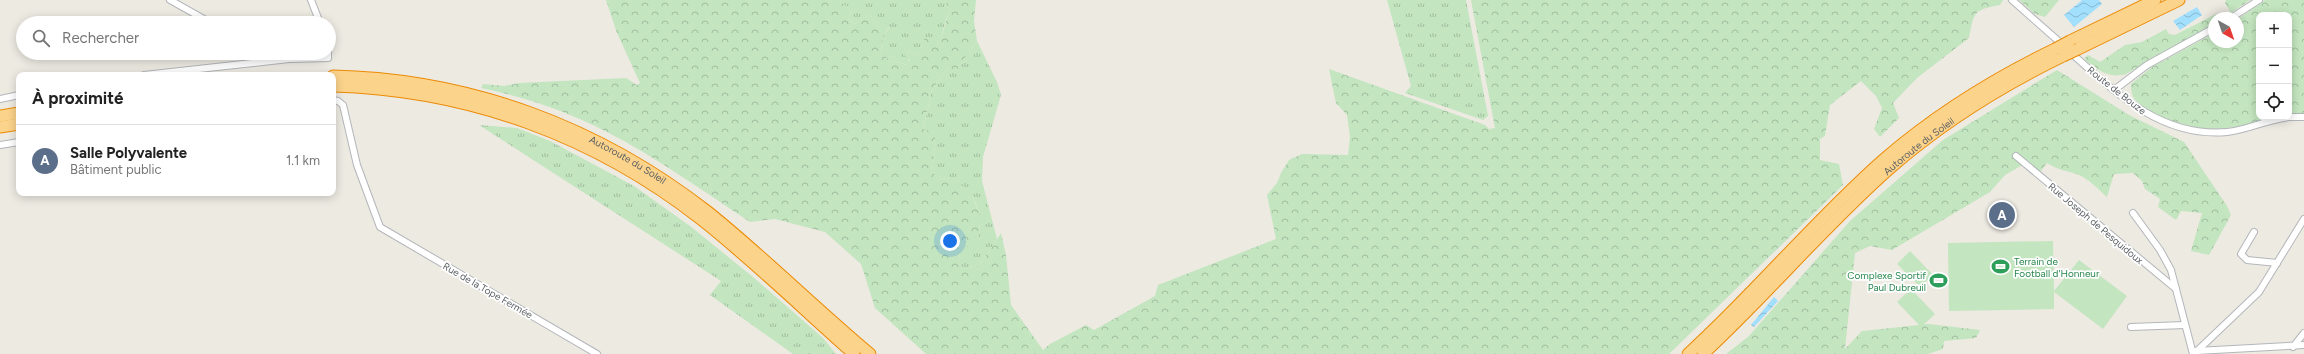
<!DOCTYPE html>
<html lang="fr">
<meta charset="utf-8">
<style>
:root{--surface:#fff;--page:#f2f2f2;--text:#222;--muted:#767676;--line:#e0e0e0;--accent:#e62f35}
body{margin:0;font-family:Figtree,sans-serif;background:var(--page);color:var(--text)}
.controls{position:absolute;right:12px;top:12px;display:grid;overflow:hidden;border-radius:8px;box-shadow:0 2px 10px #0003}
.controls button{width:36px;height:36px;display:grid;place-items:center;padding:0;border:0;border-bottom:1px solid var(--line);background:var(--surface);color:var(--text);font:20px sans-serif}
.compass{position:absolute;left:2208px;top:12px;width:36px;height:36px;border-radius:50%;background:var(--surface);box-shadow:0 2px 10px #0003;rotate:140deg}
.you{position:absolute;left:950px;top:241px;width:14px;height:14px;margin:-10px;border:3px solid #fff;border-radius:50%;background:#1a73e8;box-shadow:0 0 0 6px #1a73e833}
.badge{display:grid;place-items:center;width:26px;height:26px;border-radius:50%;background:var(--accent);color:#fff;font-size:13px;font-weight:700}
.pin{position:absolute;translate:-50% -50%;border:2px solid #fff;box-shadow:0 1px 4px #0006}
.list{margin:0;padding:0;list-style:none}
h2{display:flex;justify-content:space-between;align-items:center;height:52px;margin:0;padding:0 16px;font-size:17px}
h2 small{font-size:13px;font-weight:400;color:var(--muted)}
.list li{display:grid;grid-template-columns:26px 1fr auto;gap:12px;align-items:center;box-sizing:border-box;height:72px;padding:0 16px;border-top:1px solid var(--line)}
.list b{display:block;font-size:15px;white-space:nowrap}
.list p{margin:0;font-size:13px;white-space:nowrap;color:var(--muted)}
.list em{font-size:13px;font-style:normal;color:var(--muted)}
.icon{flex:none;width:22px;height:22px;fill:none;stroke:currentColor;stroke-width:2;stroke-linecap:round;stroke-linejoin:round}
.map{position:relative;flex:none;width:2304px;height:354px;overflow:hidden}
.search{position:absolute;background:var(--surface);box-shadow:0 2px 10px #0003;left:16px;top:16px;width:320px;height:44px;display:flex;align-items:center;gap:10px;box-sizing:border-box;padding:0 14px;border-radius:22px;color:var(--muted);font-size:15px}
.panel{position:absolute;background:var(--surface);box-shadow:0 2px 10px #0003;left:16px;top:72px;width:320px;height:124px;border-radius:8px}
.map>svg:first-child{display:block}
</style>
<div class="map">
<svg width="2304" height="354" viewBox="0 0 2304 354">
<defs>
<pattern id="grass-tufts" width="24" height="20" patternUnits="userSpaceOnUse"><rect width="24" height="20" fill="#c3e5bf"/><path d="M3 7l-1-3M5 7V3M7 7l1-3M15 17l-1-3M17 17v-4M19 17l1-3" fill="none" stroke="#a1bd9f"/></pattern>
<pattern id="forest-crowns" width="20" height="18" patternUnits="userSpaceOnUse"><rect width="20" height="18" fill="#c3e5bf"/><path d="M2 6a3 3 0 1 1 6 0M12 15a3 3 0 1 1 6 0" fill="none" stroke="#a1bd9f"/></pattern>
<pattern id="water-waves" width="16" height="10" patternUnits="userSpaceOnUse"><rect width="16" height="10" fill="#a2dffd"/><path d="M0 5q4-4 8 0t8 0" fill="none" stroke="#87b8d0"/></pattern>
</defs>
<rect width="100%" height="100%" fill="#edeae2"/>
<!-- grass -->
<g fill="url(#grass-tufts)">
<path d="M 840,0 L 945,0 L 950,12 C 942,23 945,36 936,46 L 932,46 L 924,39 L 919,55 L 915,56 L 908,50 L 908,65 L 889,60 L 881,52 L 883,36 L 889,28 L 887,25 L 878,29 L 870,14 L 855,24 L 849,20 L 853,9 L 845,6 Z"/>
<path d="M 1387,0 L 1466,0 L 1488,116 L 1483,120 L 1405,93 L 1411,86 Z"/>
<path d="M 977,41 L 997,82 L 1001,95 L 983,157 L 982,181 L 997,239 L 979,266 L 963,269 L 959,261 L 960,251 L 979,237 C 981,207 977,197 953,178 L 938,179 L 931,170 L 936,141 L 923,130 L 932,90 L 947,68 L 956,71 Z"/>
<path d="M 479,125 L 517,128 L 550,141 L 634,186 L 690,226 L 753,277 L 823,338 L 836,354 L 793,354 L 710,295 L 721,281 Z"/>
</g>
<!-- forest -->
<g fill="url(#forest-crowns)">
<path d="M 606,0 L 840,0 L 845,6 L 852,6 L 853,9 L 849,20 L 855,24 L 870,14 L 878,29 L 887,24 L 889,27 L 883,36 L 881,52 L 889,60 L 907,65 L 909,59 L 904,55 L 905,50 L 908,50 L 915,56 L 919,55 L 924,39 L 928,38 L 932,46 L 936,46 C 945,36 943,23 950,12 L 945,0 L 976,0 L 974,21 L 977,41 L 956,71 L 947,68 L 932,90 L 923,129 L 933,132 L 936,141 L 931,170 L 938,179 L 953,178 L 970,191 L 980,215 L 979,237 L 960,252 L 959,261 L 963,269 L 979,266 L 1001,233 L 1006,255 L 1011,305 L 1043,350 L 1050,344 L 1086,325 L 1094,330 L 1155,296 L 1158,285 L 1276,239 L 1267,195 L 1277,183 L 1281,173 L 1289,160 L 1302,154 L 1348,155 L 1350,137 L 1347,115 L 1336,103 L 1329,69 L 1485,125 L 1489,129 L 1495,128 L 1471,0 L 2003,0 L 2000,5 C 1973,10 1974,12 1969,38 L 1917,78 L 1893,103 L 1899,118 L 1880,137 L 1874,129 L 1882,108 L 1876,96 L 1861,81 L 1830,105 L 1825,136 L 1820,139 L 1820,160 L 1839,164 L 1843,185 L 1669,354 L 926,354 L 875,308 L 861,264 L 825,232 L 775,219 L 750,222 C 703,191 656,157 605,131 C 569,112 521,96 481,88 L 483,84 L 504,86 L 519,83 L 626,78 L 637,85 L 640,83 L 617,33 Z"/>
<path d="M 2019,0 L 2059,0 L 2045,17 L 2035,14 Z"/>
<path d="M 2226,0 L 2250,0 L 2231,13 L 2225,3 Z"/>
<path d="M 2265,0 L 2304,0 L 2304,115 L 2289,114 L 2289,15 L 2259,15 L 2259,117 L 2275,117 C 2255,123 2236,128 2215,129 C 2195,130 2153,117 2138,103 C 2132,98 2131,91 2131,84 L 2152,67 L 2214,33 L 2214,42 L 2238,42 L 2238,19 Z"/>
<path d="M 2216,14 L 2218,18 L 2214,18 L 2214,24 L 2126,74 C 2108,79 2098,70 2084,59 L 2088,55 L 2100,62 L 2125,45 L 2142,42 L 2166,29 L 2169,34 L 2175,35 Z"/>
<path d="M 2057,70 L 2129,115 L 2184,142 L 2227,206 L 2231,215 L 2209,255 L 2191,251 L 2202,213 L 2181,211 L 2176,220 L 2158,207 L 2160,199 L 2145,189 L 2142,181 L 2133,173 L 2114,174 L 2107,197 C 2098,189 2090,180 2079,175 C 2067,170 2059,171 2047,163 L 2040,172 L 2026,163 L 2005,175 L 1990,192 L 1892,250 L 1870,246 L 1855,253 L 1845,349 L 1862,331 L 1929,324 L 1980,330 L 1976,338 L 1944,341 L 1943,349 L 1928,354 L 1726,354 L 1749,336 L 1850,221 L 1943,140 Z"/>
</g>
<!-- garden -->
<g fill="#c3e5bf">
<path d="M 2053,241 L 2054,291 L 2079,260 L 2127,296 L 2103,329 L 2054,292 L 2054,309 L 1949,311 L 1948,243 Z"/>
<path d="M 1910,251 L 1933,275 L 1920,287 L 1897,264 Z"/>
<path d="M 1911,289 L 1935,314 L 1921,327 L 1897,302 Z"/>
</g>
<!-- water -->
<g fill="url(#water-waves)">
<path d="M 2082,0 L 2099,0 L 2102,4 L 2074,27 L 2064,15 Z"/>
<path d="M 2197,7 L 2202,15 L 2180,30 L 2173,21 Z"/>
<path d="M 1774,297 L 1778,301 L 1754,327 L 1751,325 Z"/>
</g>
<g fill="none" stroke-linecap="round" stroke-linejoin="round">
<defs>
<g id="street">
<path d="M 170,0 L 211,23"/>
<path d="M 311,0 L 320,23"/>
<path d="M 2012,0 L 2063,45"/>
<path d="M 2231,18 L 2259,0"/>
<path d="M 2070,52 C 2115,92 2161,138 2227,132 C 2248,130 2268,119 2289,117"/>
<path d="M 275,53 L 289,59 L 328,58 L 328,53"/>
<path d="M 144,75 L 289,59"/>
<path d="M 2114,90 L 2147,65 L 2214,28"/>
<path d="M 0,99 L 19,95"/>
<path d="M 333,100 L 338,101 L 343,105 L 357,165 L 380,227 L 597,354"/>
<path d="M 2289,117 L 2304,117"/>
<path d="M 0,145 L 19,142"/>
<path d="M 2016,156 L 2176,289"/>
<path d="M 2133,213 L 2160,250 L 2171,270 L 2193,354"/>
<path d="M 2254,232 L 2241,254 L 2247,260 L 2277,263"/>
<path d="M 2131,327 L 2185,325"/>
<path d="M 2293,347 L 2304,333"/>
<path d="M 2196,351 L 2304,345"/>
<path d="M 2197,351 L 2259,292 L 2304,219"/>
</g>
<g id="highway">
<path d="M 2070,41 L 2155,0"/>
<path d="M 2078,49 L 2179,0"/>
<path id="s1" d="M 333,76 C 471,79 599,127 708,212 C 764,257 815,308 870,354"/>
<path d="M 333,86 C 469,90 595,136 702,220 C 755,262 803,309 854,354"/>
<path d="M 0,116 L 19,113"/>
<path d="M 0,127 L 19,124"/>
<path d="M 1688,354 C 1756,292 1814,221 1883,160 C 1935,115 1993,79 2055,49"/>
<path id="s2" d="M 1703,354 C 1768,294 1824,226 1890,168 C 1943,122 2001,86 2063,56"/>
</g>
</defs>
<!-- street casing -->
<use href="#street" stroke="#b3b6ba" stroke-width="8"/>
<!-- highway casing -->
<use href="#highway" stroke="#ec8a04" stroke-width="13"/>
<!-- street -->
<use href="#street" stroke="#fff" stroke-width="6"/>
<!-- highway -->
<use href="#highway" stroke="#fbd38b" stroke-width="11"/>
<defs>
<g id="highway-bridge">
<path d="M 2055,49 L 2070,41"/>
<path d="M 2063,56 L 2078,49"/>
</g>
</defs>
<!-- highway-bridge casing -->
<use href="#highway-bridge" stroke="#ec8a04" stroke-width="13" stroke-linecap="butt"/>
<!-- highway-bridge -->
<use href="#highway-bridge" stroke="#fbd38b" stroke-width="11"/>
</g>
<!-- icons -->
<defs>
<symbol id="stadium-bare" viewBox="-9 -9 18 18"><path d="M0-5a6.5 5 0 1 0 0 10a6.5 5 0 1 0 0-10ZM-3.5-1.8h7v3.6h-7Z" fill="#2e9e5b" stroke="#fff" stroke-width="2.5" paint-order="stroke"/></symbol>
</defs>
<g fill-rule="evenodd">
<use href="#stadium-bare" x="1988" y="254" width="25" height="25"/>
<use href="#stadium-bare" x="1926" y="268" width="25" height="25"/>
</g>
<g text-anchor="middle" stroke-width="3.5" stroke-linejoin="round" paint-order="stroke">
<!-- street labels -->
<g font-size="10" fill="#5b5f63" stroke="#fff">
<text transform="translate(2117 90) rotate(38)" y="4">Route de Bouze</text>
<text dy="4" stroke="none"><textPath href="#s2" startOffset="300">Autoroute du Soleil</textPath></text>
<text dy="4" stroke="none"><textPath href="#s1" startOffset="310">Autoroute du Soleil</textPath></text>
<text transform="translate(2096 223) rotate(40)" y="4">Rue Joseph de Pesquidoux</text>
<text transform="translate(488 290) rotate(30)" y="4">Rue de la Tope Fermée</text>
</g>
<!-- leisure labels -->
<g font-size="10" fill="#27864d" stroke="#fff" text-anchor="start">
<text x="2014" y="265">Terrain de<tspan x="2014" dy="12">Football d'Honneur</tspan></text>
<text x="1926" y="279" text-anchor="end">Complexe Sportif<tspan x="1926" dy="12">Paul Dubreuil</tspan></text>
</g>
</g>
</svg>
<div class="controls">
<button>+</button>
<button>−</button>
<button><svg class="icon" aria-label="locate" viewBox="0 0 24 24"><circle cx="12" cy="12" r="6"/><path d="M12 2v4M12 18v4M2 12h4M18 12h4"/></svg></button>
</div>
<svg class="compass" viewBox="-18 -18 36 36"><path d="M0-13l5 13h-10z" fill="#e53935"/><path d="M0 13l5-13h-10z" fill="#767676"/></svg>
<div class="you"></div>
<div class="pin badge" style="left:2002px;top:215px;background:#5c6f8a">A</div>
<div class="search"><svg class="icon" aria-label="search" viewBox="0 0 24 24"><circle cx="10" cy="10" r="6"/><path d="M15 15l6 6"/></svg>Rechercher</div>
<section class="panel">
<h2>À proximité<small></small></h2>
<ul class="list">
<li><span class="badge" style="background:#5c6f8a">A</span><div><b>Salle Polyvalente</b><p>Bâtiment public</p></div><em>1.1 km</em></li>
</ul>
</section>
</div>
